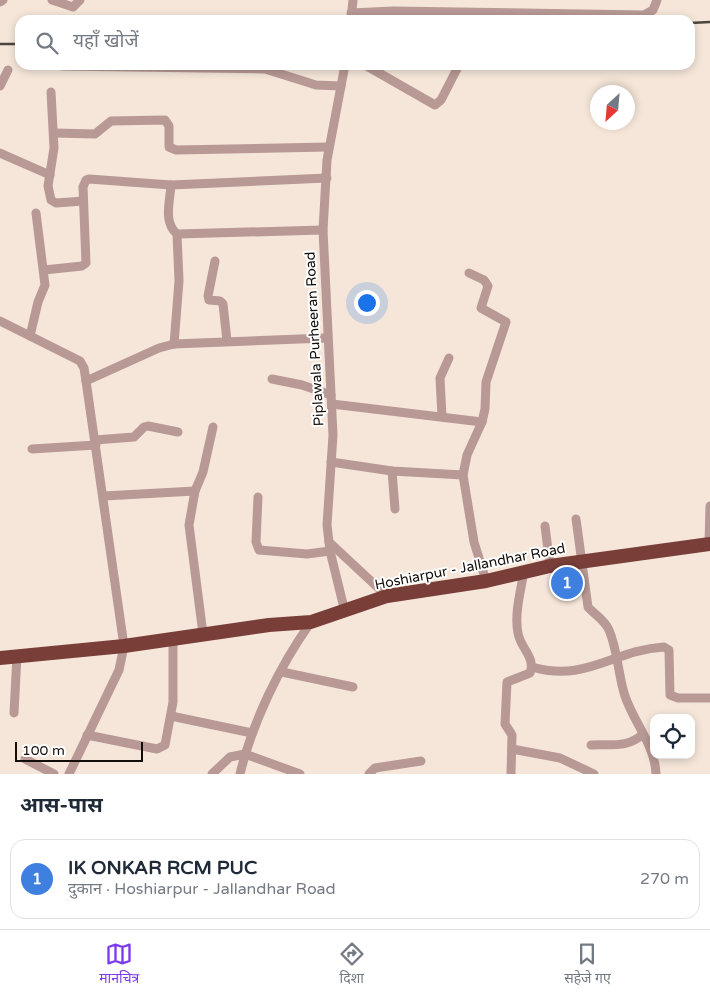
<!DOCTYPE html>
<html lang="hi">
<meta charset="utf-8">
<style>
:root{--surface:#fff;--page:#f6f6f7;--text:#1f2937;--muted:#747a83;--line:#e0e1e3;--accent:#7c3aed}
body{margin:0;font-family:"Varela Round","Noto Sans Devanagari",sans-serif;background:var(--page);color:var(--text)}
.controls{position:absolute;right:15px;bottom:15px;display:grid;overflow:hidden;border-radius:10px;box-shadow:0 2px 8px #0003}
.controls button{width:45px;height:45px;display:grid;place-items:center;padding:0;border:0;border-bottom:1px solid var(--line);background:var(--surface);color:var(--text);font:25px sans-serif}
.compass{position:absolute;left:590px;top:85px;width:45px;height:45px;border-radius:50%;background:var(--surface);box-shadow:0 2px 8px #0003;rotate:206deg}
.scale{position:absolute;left:15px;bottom:12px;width:128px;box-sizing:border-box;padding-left:5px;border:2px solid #120d09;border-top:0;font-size:14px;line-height:18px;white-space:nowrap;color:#120d09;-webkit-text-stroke:4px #fff;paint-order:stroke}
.you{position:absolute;left:366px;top:302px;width:18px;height:18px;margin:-12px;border:4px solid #fff;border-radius:50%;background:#1a73e8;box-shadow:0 0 0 8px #1a73e833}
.badge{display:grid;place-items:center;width:32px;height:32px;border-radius:50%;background:var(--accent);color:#fff;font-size:16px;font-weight:700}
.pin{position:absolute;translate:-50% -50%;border:2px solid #fff;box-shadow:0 1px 5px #0006}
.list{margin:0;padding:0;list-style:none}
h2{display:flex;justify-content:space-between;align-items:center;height:65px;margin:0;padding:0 20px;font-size:21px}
h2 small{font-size:16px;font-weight:400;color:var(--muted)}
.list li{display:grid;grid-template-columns:32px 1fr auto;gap:15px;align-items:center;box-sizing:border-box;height:80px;margin:0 10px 10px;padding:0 10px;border:1px solid var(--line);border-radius:15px}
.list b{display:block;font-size:19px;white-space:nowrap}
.list p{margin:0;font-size:16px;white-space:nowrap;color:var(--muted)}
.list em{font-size:16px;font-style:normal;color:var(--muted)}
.icon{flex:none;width:28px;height:28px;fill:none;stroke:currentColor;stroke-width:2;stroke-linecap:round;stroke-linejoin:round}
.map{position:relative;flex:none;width:710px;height:774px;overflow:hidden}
.search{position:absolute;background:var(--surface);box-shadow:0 2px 8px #0003;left:15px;right:15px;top:15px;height:55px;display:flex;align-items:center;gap:12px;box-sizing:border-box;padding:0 18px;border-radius:15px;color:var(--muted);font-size:19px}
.sheet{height:155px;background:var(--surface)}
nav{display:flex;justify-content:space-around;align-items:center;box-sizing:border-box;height:70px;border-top:1px solid var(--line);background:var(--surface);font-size:14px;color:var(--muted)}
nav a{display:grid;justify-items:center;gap:2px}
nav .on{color:var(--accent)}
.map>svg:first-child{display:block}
</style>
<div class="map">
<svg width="710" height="774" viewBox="0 0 710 774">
<rect width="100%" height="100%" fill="#f5e6d9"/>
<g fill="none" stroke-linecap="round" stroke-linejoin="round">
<!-- minor -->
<g stroke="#b89995" stroke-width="9">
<path d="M 52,0 L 73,7 L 80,0"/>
<path d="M 0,2 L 3,0"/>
<path d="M 351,13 L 393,11 L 644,15 L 653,10 L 657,0"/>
<path d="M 351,20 L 353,0"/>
<path d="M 345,65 L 327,160 L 323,230 L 333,435 L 327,525 L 330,551 L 345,612"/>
<path d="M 365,65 L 435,105 L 441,100 L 459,65"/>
<path d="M 62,66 L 265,69 L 316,85 L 341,86"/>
<path d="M 0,86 L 8,70"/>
<path d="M 51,92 L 54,148 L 48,186 L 51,200 L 56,203 L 83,201"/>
<path d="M 55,133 L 95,134 L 111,121 L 165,120 L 169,126 L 169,147 L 176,150 L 329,147"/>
<path d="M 0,153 L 50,175"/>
<path d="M 171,185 C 170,202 163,222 177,234 L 323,230"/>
<path d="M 215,261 L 208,296 L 209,300 L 220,301 L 223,304 L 227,341"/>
<path d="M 44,270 L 82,266 L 86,263 L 83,187 L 86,180 L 89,179 L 171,185 L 327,178"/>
<path d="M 469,273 L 484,280 L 488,286 L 481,308 L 506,322 L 486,382 L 485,409 L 482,422 L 467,455 L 463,475 L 474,542 L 486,581"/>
<path d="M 0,321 L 80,361 L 84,368 L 86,381 L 124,646 L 119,670 L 69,774"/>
<path d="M 30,336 L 38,302 L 45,285 L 36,213"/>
<path d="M 174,344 L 179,281 L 177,234"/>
<path d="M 272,379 L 302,385 L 331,395"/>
<path d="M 86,381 L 159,348 L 174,344 L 326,338"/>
<path d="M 332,404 L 482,422"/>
<path d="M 442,417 L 440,378 L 449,358"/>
<path d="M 95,440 L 134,437 L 144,427 L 148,426 L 178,432"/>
<path d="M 32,449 L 96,445"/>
<path d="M 331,462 L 392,471 L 463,475"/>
<path d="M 392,471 L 395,509"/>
<path d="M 104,496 L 195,491"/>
<path d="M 258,497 L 256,542 L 259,550 L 307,554 L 330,551"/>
<path d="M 576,519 L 588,607 C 595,615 604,619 609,630 C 618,651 618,675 625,696 C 634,723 655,745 656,774"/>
<path d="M 545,526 L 550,566"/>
<path d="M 329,542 L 387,596"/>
<path d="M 709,544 L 710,506"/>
<path d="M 203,634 L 189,525 L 195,491 L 203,472 L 213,427"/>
<path d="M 532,667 C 586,683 613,650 664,647 L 669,650 L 670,695 L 678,698 L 710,698"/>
<path d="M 282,672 L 353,687"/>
<path d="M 14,713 L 17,655"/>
<path d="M 171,716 L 252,733"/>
<path d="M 87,735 L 157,749 L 165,745 L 173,702 L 173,640"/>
<path d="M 591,745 C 612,744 628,748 643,734"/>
<path d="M 512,749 L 560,758 L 594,774"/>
<path d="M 25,759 L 54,774"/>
<path d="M 212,774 L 230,757 L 245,754 L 300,774"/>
<path d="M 240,774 C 253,721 279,667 311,622"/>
<path d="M 369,774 L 375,768 L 421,761"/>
<path d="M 511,774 L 512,735 L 505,724 L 507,682 L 530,673 C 536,657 520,648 518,633 C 514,614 521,590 524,571"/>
</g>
<!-- highway -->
<path stroke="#793e38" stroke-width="14" d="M 0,658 L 124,646 L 269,625 L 311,622 L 387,596 L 486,581 L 550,566 L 710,544"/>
<!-- rail -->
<g stroke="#4d463f" stroke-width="2.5">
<path d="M 690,23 L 710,22"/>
<path d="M 0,44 L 20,44"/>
</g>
</g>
<g text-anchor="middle" stroke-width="4" stroke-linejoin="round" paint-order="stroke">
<!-- street labels -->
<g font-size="14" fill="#120d09" stroke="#fff">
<text transform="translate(314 339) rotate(-93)" y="5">Piplawala Purheeran Road</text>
<text transform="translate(470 566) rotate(-11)" y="5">Hoshiarpur - Jallandhar Road</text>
</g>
</g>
</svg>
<div class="controls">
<button><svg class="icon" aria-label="locate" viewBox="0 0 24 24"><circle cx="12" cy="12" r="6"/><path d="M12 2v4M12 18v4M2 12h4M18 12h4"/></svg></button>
</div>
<svg class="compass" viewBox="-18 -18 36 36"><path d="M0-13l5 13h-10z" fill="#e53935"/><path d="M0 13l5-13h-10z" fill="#747a83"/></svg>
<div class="scale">100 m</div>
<div class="you"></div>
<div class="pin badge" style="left:567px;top:583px;background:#3f7fe0">1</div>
<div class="search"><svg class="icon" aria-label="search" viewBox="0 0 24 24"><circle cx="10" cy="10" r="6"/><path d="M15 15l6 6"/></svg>यहाँ खोजें</div>
</div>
<section class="sheet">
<h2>आस-पास<small></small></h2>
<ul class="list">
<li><span class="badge" style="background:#3f7fe0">1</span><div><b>IK ONKAR RCM PUC</b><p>दुकान · Hoshiarpur - Jallandhar Road</p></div><em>270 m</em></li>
</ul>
</section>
<nav>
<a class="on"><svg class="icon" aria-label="map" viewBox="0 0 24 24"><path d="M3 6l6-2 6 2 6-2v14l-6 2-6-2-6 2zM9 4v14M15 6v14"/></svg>मानचित्र</a>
<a><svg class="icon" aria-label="directions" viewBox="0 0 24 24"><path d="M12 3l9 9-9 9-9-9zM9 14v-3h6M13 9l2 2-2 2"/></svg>दिशा</a>
<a><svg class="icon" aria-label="saved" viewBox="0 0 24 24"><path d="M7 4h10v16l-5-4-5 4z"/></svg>सहेजे गए</a>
</nav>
